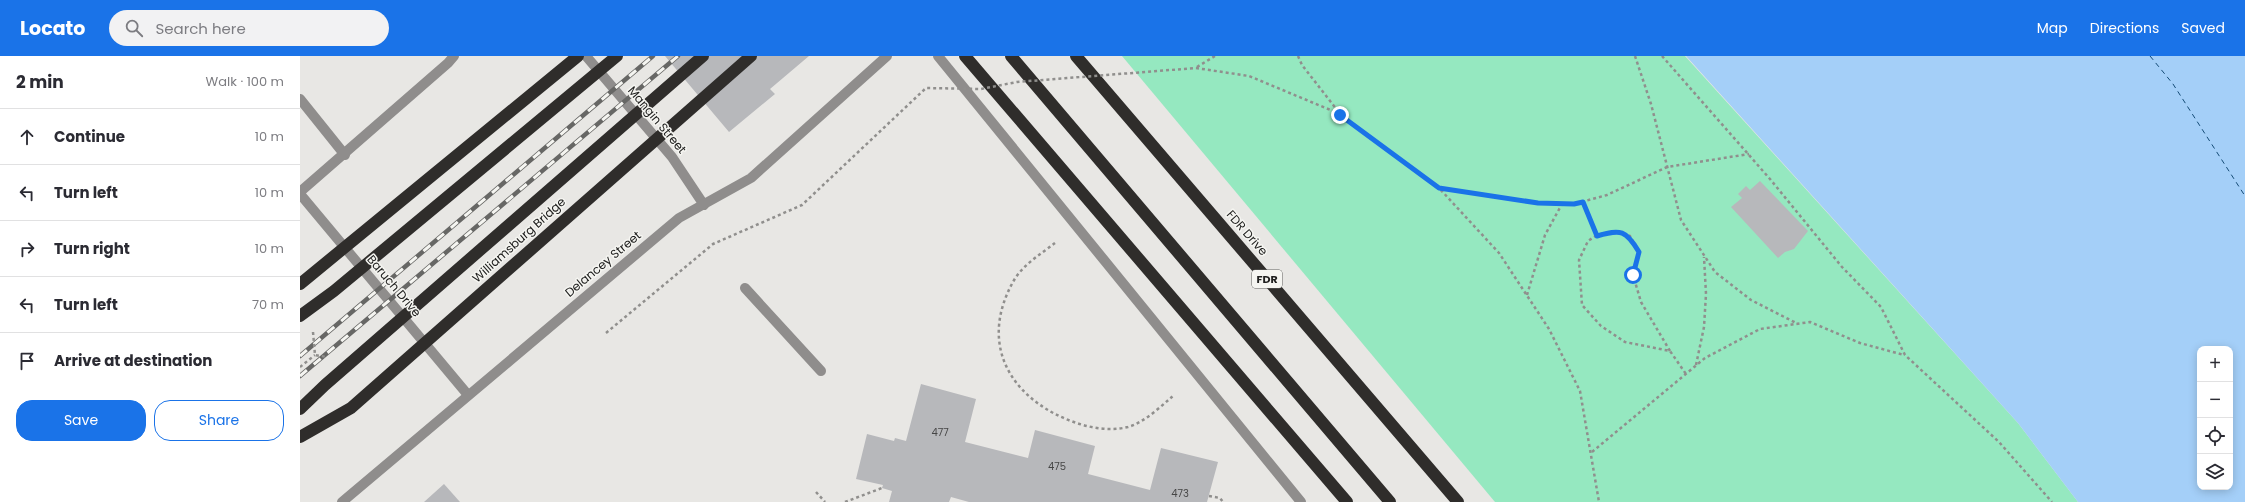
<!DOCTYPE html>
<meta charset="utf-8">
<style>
:root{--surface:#fff;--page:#f2f2f3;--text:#2b2b33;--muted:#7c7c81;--line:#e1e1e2;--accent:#1a73e8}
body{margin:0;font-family:Poppins,sans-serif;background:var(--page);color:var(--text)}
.controls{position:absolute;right:12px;bottom:12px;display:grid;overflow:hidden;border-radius:8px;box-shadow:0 2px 10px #0003}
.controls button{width:36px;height:36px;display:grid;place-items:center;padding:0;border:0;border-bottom:1px solid var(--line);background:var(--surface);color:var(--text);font:20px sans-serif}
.stop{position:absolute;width:12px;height:12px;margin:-9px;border:3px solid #1a73e8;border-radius:50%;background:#fff}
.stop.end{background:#1a73e8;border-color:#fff;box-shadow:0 1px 4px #0008}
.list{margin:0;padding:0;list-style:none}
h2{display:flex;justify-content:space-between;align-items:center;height:52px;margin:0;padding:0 16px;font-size:17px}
h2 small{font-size:13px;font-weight:400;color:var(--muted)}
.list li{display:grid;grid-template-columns:26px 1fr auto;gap:12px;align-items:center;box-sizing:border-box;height:56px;padding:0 16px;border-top:1px solid var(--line)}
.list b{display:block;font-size:15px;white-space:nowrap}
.list em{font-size:13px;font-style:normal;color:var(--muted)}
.actions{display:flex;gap:8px;padding:12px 16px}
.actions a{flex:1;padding:9px 0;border:1px solid var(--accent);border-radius:16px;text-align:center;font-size:14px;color:var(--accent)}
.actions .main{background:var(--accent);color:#fff}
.icon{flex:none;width:22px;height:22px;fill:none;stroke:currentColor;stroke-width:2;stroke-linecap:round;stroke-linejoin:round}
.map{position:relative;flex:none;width:1945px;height:446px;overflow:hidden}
header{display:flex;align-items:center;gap:24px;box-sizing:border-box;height:56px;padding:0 20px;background:var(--accent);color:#fff}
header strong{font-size:19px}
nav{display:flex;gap:22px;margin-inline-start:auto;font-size:14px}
.search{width:280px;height:36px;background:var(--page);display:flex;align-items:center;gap:10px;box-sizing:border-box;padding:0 14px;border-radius:22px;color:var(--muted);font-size:15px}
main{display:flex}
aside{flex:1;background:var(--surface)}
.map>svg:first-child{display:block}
</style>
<header>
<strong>Locato</strong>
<div class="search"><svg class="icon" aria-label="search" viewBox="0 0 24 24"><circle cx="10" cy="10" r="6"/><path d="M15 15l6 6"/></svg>Search here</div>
<nav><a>Map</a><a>Directions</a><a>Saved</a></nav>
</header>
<main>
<aside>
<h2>2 min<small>Walk · 100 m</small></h2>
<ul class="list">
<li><svg class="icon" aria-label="ahead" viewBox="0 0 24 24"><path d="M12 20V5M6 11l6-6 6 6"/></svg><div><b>Continue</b></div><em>10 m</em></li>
<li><svg class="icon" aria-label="left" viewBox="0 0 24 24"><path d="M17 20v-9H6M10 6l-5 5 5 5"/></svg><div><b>Turn left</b></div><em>10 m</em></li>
<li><svg class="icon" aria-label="right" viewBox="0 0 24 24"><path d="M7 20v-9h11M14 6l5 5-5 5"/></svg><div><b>Turn right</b></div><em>10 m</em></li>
<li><svg class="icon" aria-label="left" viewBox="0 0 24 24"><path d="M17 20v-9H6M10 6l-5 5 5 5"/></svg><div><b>Turn left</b></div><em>70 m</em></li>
<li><svg class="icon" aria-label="arrive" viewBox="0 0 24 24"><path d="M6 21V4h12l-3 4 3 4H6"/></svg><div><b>Arrive at destination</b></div></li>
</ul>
<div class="actions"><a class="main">Save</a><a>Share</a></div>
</aside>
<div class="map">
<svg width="1945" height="446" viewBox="0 0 1945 446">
<rect width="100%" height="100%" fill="#e8e7e4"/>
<!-- green -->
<path fill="#95e8c0" d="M 822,0 L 1385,0 L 1718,367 L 1778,446 L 1195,446 Z"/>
<!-- water -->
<path fill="#a4cff8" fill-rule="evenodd" d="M 1386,0 L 1945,0 L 1945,446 L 1778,446 L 1718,367 ZM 1900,293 L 1930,293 L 1930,431 L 1900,431 Z"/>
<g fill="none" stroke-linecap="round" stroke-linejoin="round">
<!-- ferry -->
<path stroke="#154c77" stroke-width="1" stroke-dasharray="5 4" stroke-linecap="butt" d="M 1850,0 L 1873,28 L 1945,140"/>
</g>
<!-- building -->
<g fill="#b7b8bb">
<path d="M 365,0 L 509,0 L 470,33 L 475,38 L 429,76 Z"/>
<path d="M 1460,125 L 1508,175 L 1494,193 L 1485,196 L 1478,202 L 1431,151 L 1442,142 L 1438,138 L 1446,130 L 1450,134 Z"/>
<path d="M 621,328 L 676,343 L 665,386 L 728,402 L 735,374 L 795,390 L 788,418 L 850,434 L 861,392 L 918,406 L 907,446 L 669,446 L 651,441 L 649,446 L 589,446 L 592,435 L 582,432 L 583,429 L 556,423 L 567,378 L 594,385 L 595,382 L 606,385 Z"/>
<path d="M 144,428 L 160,446 L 124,446 Z"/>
</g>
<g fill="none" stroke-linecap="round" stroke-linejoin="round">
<!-- path -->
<g stroke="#908f8d" stroke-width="2.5" stroke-dasharray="3 3" stroke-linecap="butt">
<path d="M 998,0 L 1002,9 L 1041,59 L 1139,132 L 1199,197 L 1249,273 L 1280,335 L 1299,446"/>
<path d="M 1335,0 L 1351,48 L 1381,164 L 1415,216 L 1451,244 L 1498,268"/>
<path d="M 1362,0 L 1470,123 L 1542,211 L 1581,251 L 1605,299 L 1699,386 L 1752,446"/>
<path d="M 897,11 L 915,0"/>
<path d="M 896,12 L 949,20 L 1040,58"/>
<path d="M 1139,132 L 1238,147 L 1274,148 L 1307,139 L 1367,111 L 1449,98"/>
<path d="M 1283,146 L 1297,179"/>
<path d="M 755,187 C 741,198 722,209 713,226 C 683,280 702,330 755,358 C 777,369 804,377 828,371 C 845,366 860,351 873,340"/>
<path d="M 1227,239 L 1245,179 L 1262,148"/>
<path d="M 1370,295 L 1341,246 L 1333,219 L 1339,196 L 1330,180 L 1315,175 L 1297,179 L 1288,185 L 1279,204 L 1282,249 L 1301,270 L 1325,286 L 1370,295 L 1386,318"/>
<path d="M 1396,309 L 1404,271 L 1406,238 L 1404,201"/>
<path d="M 0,311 L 15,299"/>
<path d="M 1292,396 L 1405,302 L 1460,273 L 1510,266 L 1560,287 L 1604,299"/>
<path d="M 516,436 L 525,446"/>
<path d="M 909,440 L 920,442 L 923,446"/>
<path d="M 545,446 L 582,432"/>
</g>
<!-- minor -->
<g stroke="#8f8d8c" stroke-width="10">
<path d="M 286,0 L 372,101 L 404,149"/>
<path d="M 638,0 L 1001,446"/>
<path d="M 0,43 L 45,99"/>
<path d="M 0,136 L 148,7 L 154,0"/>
<path d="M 0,138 L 168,339"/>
<path d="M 445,232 L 521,315"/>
<path d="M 42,446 L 379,162 L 451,122 L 587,0"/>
</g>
<!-- highway -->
<g stroke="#2f2d2b" stroke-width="12">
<path d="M 665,0 L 1047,446"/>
<path d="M 711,0 L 1090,446"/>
<path d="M 776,0 L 1158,446"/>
</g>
<defs>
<g id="rail">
<path d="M 0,300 L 353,0"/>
<path d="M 0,320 L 378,0"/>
</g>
</defs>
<!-- rail casing -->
<use href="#rail" stroke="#676765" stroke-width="4.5"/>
<!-- rail -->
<use href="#rail" stroke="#f5f5f1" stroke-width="3" stroke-dasharray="9" stroke-linecap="butt"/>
<!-- path-bridge -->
<g stroke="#908f8d" stroke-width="2.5" stroke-dasharray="3 3" stroke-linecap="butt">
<path d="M 13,276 L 15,299 L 27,301"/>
<path d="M 306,277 L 413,188 L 502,149 L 626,32 L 681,33 L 717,26 L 896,12"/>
</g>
<!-- highway-bridge -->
<g stroke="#2f2d2b" stroke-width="12">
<path d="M 0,228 L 278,0"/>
<path d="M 0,260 L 34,235 L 317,0"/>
<path d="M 0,353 L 25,329 L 403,0"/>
<path d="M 0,381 L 51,352 L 451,0"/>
</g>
</g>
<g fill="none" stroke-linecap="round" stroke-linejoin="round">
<!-- route -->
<path stroke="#1a73e8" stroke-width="5" d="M 1040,59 L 1139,132 L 1238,147 L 1274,148 L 1283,146 L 1297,180 C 1321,173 1326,174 1339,196 L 1333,219"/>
</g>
<g text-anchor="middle" stroke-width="3" stroke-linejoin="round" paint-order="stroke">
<!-- number labels -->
<g font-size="10" fill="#464646">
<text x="640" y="380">477</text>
<text x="757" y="414">475</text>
<text x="880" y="441">473</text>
</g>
<!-- shield labels -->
<rect fill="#f5f5f1" stroke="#60605e" stroke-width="1" x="952" y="214" width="30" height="18" rx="3"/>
<g font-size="11" font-weight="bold" fill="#20201f">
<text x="967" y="227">FDR</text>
</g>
<!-- street labels -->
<g font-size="12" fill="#20201f" stroke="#f5f5f1">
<text transform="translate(357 64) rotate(50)" y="4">Mangin Street</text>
<text transform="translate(947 177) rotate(49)" y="4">FDR Drive</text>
<text transform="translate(219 184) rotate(-42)" y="4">Williamsburg Bridge</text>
<text transform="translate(303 208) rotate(-40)" y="4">Delancey Street</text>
<text transform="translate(94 230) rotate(50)" y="4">Baruch Drive</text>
</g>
</g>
</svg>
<div class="controls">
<button>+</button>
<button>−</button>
<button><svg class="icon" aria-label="locate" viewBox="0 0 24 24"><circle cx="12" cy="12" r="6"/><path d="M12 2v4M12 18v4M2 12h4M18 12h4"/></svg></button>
<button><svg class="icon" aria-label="layers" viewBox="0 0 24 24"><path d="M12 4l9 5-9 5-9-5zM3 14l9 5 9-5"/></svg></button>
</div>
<div class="stop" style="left:1333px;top:219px"></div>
<div class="stop end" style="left:1040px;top:59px"></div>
</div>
</main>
